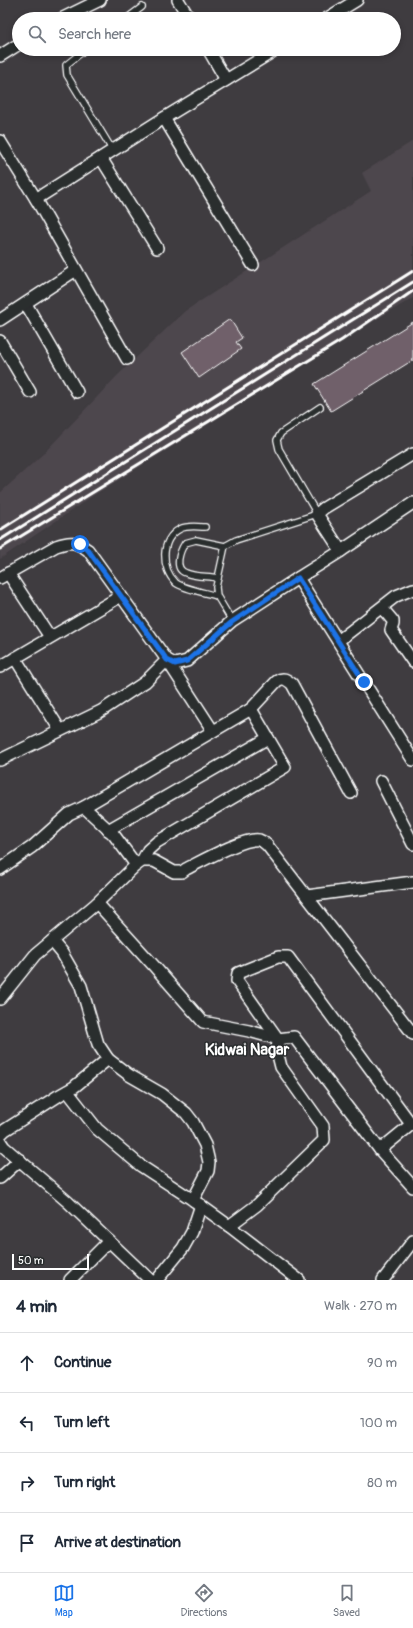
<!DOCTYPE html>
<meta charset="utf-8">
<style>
:root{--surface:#fff;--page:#f2f2f3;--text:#1f2937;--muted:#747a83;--line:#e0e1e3;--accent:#1a73e8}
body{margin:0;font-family:Pangolin,sans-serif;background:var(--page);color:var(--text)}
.scale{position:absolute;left:12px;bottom:10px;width:77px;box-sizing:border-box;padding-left:4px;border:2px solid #fff;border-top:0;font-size:11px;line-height:14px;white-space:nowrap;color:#fff;-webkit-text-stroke:3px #2a2d2e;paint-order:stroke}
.stop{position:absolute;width:12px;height:12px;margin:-9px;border:3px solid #1a73e8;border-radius:50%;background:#fff}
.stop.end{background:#1a73e8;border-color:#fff;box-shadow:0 1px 4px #0008}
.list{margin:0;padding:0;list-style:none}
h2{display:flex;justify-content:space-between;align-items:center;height:52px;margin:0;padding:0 16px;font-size:17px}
h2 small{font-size:13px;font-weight:400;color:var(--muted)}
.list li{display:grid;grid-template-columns:26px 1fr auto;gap:12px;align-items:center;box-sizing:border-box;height:60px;padding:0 16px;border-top:1px solid var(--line)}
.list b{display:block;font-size:15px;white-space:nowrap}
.list em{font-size:13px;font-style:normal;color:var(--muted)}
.icon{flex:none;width:22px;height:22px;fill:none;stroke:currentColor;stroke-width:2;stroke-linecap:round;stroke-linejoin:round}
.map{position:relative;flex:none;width:413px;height:1280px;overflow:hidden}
.search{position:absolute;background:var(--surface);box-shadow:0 2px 6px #0003;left:12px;right:12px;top:12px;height:44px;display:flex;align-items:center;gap:10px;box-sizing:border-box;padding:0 14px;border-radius:22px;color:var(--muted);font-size:15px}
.sheet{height:292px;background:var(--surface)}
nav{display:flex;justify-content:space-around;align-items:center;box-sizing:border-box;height:56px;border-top:1px solid var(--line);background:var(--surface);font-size:11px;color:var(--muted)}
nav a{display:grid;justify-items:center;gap:2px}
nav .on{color:var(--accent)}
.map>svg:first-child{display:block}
</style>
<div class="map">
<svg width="413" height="1280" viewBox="0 0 413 1280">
<rect width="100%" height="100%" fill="#3f3c40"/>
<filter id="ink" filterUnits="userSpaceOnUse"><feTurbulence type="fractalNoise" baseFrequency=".025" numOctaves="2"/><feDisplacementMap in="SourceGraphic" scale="8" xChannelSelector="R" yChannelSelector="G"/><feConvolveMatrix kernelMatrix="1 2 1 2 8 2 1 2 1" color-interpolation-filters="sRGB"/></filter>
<g filter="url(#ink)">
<!-- built -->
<path fill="#4e474d" d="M 413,141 L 413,298 L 320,352 L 210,423 L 94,495 L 0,559 L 0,493 L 44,453 L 116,377 L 185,311 L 371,191 L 362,173 Z"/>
<!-- building -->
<g fill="#70606b" stroke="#fff">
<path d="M 230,319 L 242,338 L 236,342 L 241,349 L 199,378 L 182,352 Z"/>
<path d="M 413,322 L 413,360 L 331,411 L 314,384 Z"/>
</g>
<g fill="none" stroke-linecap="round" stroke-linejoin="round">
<defs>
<g id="service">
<path d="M 126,19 L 142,7"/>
<path d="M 86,49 L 66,65 L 67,75 L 113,151"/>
<path d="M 205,527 C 196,527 188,525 180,529 C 160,539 161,569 176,583 C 184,589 207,593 217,596"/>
<path d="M 218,578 C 208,576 195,577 186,573 C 173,569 180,551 185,543 L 196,540 L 225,546"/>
<path d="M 232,621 L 217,596 L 216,587 L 225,546 L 236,540 L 317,514 L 279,449 L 277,440 L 281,433 L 320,407"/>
</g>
<g id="minor">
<path d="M 178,0 L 190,19"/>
<path d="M 61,19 L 100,0"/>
<path d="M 326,19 L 357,0"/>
<path d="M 208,49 L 226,80"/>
<path d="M 0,56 L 19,44"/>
<path d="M 164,118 L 253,265"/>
<path d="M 0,141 L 36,199 L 127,359"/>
<path d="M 101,158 L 157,248"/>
<path d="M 36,199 L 164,118 L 277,49"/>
<path d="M 26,304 L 77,392"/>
<path d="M 0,320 L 76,270"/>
<path d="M 0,341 L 30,392"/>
<path d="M 413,454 L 324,508 L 317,514 L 341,551 L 298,578 L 413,760"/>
<path d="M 341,551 L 413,503"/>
<path d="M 8,573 L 50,637"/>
<path d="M 0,578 L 56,546 C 70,541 75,541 88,550 L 167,660 L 175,664 L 187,661 L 232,621 L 298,578"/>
<path d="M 382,608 L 393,621 L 393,624 L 391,630 L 413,662"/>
<path d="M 338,641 L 396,596 L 413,589"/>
<path d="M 15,658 L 60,730"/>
<path d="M 0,667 L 121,596"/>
<path d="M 251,709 L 277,681 C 283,677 286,679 292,684 L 351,793"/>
<path d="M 0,760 L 101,711 L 145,682 L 167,660 L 213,731"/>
<path d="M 381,781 L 413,844"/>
<path d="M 108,830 L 268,738"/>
<path d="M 136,865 L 114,835 L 84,807 L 251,709 L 285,767 L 157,842 L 148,850 L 142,861"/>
<path d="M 0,869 L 32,847 L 69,814 L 84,807"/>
<path d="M 307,896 L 413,882"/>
<path d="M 97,903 L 134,867 L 142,861 L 154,861 L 174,872 L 182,872 L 186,869 C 200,862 245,837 259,840 C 262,841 265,843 267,845 L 413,1034"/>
<path d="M 52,941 L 62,953 L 81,986 L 98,1044 L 108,1059 L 129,1075 L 162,1094 L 186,1113 L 193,1122 L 205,1145 L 209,1162 L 208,1171 L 193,1200"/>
<path d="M 0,999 L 35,955 L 97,903 L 154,966 L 203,1022 L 249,1031 L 278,1039 L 277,1051 L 281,1067 L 323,1126 L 324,1140 L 257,1205 L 229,1226 L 299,1280"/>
<path d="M 68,1092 L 97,1129 L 141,1166 L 193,1200 L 229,1226"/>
<path d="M 413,1123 L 380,1150 L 413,1187"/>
<path d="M 0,1135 L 5,1130 L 58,1096 L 74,1087 L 108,1059"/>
<path d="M 0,1141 L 4,1147 L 68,1202 L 150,1280"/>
<path d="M 380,1150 L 294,1037 L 278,1039 L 237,981 L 238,973 L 278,957 L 288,957 L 411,1124"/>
<path d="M 0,1178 L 20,1160"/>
<path d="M 70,1280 L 109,1241"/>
<path d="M 157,1280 L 183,1248 L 192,1232 L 201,1205"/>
<path d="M 383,1280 L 413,1241"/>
</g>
</defs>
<!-- service casing -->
<use href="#service" stroke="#fff" stroke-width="8"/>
<!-- minor casing -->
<use href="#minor" stroke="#fff" stroke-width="14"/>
<!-- service -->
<use href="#service" stroke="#2a2d2e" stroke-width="5.5"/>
<!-- minor -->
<use href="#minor" stroke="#2a2d2e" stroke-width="11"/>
<!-- rail -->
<g stroke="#fff" stroke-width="3">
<path d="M 0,530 L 413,271"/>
<path d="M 0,540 L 413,282"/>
<path d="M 0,549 L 342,340 L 413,291"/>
</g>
</g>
</g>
<g fill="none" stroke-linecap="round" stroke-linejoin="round" filter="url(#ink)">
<!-- route -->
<path stroke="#1a73e8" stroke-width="5" d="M 80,544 L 88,550 L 167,660 L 175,664 L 187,661 L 232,622 L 298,578 L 364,682"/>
</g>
<g text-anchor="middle" stroke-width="3" stroke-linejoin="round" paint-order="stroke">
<!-- district labels -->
<g font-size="16" font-weight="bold" fill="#fff" stroke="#2a2d2e">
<text x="247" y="1055">Kidwai Nagar</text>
</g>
</g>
</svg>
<div class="scale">50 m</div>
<div class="stop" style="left:80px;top:544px"></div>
<div class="stop end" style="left:364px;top:682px"></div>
<div class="search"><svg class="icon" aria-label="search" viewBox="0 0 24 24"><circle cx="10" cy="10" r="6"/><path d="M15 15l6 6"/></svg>Search here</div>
</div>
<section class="sheet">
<h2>4 min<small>Walk · 270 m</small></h2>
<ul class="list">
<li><svg class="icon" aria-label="ahead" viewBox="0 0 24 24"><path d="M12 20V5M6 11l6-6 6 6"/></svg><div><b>Continue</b></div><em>90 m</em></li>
<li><svg class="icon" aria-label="left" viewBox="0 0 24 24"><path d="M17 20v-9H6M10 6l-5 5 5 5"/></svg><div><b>Turn left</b></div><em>100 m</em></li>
<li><svg class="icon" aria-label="right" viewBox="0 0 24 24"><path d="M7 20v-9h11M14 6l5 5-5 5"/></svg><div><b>Turn right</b></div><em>80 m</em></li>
<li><svg class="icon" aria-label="arrive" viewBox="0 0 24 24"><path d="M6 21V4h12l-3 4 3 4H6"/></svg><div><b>Arrive at destination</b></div></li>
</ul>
</section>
<nav>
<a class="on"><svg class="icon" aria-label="map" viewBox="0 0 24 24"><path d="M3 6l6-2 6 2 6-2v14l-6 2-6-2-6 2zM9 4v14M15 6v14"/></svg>Map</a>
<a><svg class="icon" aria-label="directions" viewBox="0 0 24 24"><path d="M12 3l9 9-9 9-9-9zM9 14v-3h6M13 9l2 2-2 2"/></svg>Directions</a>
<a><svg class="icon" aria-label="saved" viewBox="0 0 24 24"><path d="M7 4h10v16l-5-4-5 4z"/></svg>Saved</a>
</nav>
